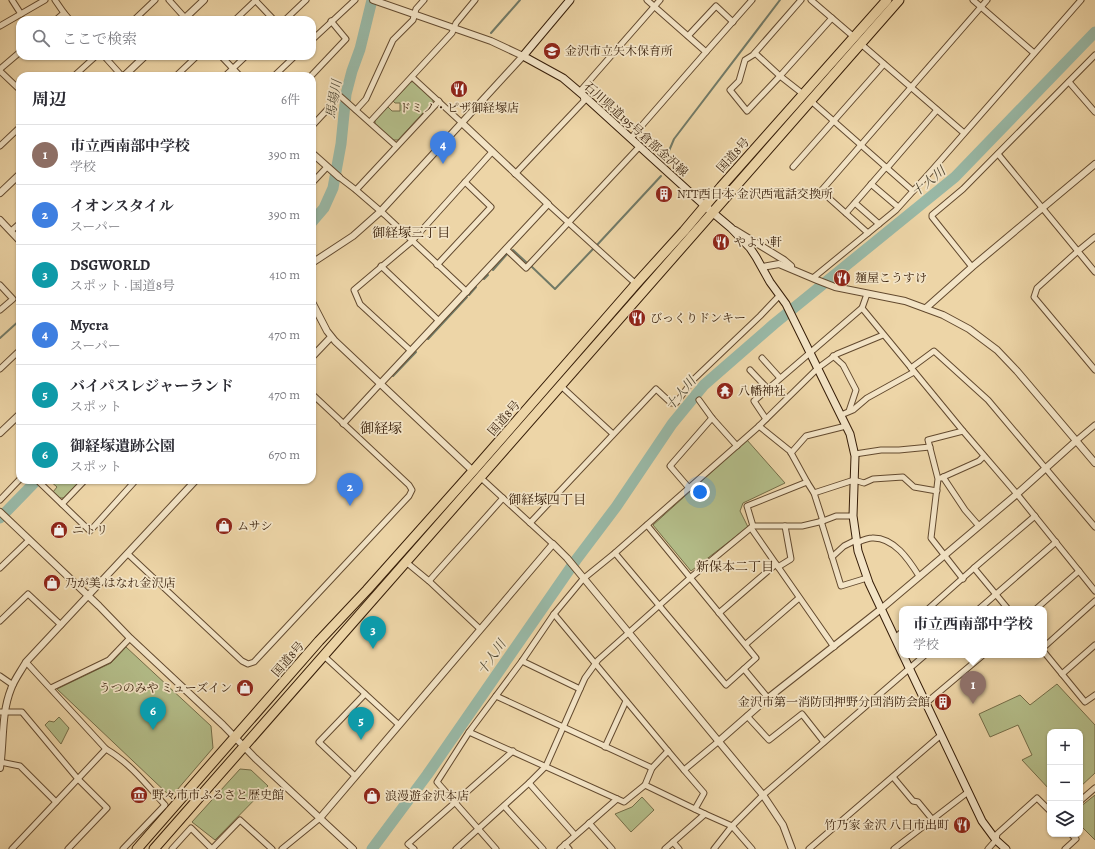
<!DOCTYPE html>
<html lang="ja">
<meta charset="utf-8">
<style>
:root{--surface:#fff;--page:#f2f2f3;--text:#2b2b33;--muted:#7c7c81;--line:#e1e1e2;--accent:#b45309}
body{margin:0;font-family:Alegreya,"Noto Serif JP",serif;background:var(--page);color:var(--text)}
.controls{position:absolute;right:12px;bottom:12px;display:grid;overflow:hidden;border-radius:8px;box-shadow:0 1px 3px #0004}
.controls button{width:36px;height:36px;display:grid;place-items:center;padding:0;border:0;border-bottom:1px solid var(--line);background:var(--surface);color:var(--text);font:20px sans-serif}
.you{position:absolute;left:700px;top:492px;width:14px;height:14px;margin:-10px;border:3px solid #fff;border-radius:50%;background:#1a73e8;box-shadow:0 0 0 6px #1a73e833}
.badge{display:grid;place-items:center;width:26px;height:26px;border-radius:50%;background:var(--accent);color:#fff;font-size:13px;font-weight:700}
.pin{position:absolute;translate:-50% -33px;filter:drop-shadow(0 1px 2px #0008)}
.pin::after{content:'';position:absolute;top:21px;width:14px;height:12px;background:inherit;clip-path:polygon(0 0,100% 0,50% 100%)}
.popup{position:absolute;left:899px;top:606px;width:148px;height:52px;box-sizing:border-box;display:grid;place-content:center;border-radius:8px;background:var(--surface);filter:drop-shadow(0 1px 3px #0005);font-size:13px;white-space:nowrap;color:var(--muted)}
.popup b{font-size:15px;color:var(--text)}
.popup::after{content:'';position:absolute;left:50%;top:100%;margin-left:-8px;border:8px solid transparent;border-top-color:var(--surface)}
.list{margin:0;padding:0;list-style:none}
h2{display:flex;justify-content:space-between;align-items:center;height:52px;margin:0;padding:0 16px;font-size:17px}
h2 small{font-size:13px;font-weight:400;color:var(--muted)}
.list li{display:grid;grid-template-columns:26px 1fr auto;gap:12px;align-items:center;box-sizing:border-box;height:60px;padding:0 16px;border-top:1px solid var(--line)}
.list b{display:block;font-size:15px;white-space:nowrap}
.list p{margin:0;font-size:13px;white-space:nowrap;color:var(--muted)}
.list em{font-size:13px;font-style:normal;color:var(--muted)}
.icon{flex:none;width:22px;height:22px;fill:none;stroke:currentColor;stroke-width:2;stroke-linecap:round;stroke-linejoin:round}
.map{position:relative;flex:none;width:1095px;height:849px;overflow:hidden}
.search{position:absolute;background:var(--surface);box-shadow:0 1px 3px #0004;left:16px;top:16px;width:300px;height:44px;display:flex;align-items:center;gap:10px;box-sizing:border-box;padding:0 14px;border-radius:12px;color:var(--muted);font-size:15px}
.panel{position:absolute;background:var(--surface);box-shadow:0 1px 3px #0004;left:16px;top:72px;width:300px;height:412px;border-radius:12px}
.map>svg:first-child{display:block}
</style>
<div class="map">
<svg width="1095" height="849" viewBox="0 0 1095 849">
<rect width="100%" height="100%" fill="#edd5a7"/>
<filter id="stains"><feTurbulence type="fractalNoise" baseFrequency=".005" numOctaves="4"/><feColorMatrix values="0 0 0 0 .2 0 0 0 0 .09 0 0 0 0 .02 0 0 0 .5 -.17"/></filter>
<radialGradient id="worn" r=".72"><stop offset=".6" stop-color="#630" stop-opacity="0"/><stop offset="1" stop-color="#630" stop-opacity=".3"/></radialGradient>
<!-- green -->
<g fill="#b4be8a" stroke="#746d48">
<path d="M 415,81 L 433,98 L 433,102 L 398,140 L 393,140 L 375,124 L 375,120 L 388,107 L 392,111 L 400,111 L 400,103 L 395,103 L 393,101 L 411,82 Z"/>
<path d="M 747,440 L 785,483 L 743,503 L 740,511 L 748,527 L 691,571 L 653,525 Z"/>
<path d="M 49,480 L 81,480 L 64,498 L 59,498 L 53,492 L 57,487 Z"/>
<path d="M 126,647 L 211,726 L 213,748 L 171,797 L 57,689 L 111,663 Z"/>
<path d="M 1057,684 L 1095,725 L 1095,773 L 1080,787 L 1080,732 L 1050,732 L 1050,790 L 1022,760 L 1032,755 L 1018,725 L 990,737 L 979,714 L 1020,695 L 1030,705 Z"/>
<path d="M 59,717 L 69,728 L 61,744 L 45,725 L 49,721 L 54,722 Z"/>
<path d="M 240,769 L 251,770 L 268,786 L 215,840 L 192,822 Z"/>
<path d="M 1095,795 L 1095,840 L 1080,825 L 1080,807 Z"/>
<path d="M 642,797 L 654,810 L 631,832 L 615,814 L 632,807 Z"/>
</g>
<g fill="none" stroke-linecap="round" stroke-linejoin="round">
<!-- stream -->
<g stroke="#717a67" stroke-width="2">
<path d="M 491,33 L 520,0"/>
<path d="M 666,158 L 674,139 L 780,0"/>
<path d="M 597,245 L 661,176"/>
<path d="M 513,250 L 526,262"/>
<path d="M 531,266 L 555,289 L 593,249"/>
<path d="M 493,270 L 507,254"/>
<path d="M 484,279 L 488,275"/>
<path d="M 469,295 L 476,287"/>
<path d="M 0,338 L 20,320"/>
<path d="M 428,339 L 467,297"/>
<path d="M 393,376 L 416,352"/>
</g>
<!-- river -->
<g stroke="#99b9a7" stroke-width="11">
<path d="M 312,222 L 324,208 L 333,188 L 341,144 L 346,94 L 352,71 L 360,49 L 372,0"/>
<path d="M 0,518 L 37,480"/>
<path d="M 372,849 L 427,775 L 576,560 L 616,507 L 672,424 L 704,385 L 774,324 L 955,177 L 1095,32"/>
</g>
<defs>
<g id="minor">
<path d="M 12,0 L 21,14"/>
<path d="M 55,0 L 64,13 L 70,20"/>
<path d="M 169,0 L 187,20"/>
<path d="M 255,0 L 274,20"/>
<path d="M 801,0 L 753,55 L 745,60 L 739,81 L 730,90 L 747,111 L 780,76 L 803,94"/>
<path d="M 811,0 L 854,37"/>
<path d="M 973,0 L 1034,53"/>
<path d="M 56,20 L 64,13"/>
<path d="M 134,20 L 155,0"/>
<path d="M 235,20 L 256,0"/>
<path d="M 285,20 L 306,0"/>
<path d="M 0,26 L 45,0"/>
<path d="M 688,36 L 716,6 L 733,22"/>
<path d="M 312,40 L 355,0"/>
<path d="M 861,44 L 964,133"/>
<path d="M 706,52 L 752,0"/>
<path d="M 755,53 L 780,76 L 832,18"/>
<path d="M 104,56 L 122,76"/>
<path d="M 221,56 L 240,76"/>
<path d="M 0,69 L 20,52"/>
<path d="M 0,71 L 20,90"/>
<path d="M 74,76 L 96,56"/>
<path d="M 176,76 L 197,56"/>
<path d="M 225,76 L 246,56"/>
<path d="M 274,76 L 295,56"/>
<path d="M 311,76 L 346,39 L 331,21"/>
<path d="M 412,77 L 462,123"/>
<path d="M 1069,82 L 1095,112"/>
<path d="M 811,101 L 913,191"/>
<path d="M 356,110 L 366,99 L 393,40 L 413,20 L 416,9 L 424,0"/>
<path d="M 370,122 L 452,33 L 456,23 L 475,0"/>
<path d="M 312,126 L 340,96 L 396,146"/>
<path d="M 631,138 L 706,52 L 647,0"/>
<path d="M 0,146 L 20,127"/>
<path d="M 998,154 L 1095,272"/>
<path d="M 793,167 L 884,64"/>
<path d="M 887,168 L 937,110"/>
<path d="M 515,174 L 584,101 L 582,89 L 660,0"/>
<path d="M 339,177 L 356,190 L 385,215 L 467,292"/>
<path d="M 312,183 L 327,167"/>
<path d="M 871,184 L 898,207"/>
<path d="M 356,190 L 439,101"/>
<path d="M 855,203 L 879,224"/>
<path d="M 548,204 L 636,284"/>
<path d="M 846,213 L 886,167"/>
<path d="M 11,231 L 20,223"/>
<path d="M 868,233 L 896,210 L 933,169 L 1081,0"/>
<path d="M 1095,237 L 1078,251 L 1037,288 L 1034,297 L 1095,370"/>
<path d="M 506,249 L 526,268 L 640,146"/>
<path d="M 437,265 L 491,207 L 465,182"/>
<path d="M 381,266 L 439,321"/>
<path d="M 972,267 L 932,217 L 932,215 L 963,189 L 1095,55"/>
<path d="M 813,278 L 868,233 L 821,191 L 987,0"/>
<path d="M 0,285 L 13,299 L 0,310"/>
<path d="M 867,294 L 862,308 L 963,431 L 1017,494 L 1095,591"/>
<path d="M 411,351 L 360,304 L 354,290 L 412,241 L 492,152"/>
<path d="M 833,356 L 843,365 L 856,390 L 849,411"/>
<path d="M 762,358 L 780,378"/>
<path d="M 911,368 L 934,351 L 988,400 L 1095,527"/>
<path d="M 0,369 L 20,350"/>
<path d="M 750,370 L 768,389"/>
<path d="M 561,386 L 613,434"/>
<path d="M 699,400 L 712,418 L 737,446"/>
<path d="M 841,415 L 853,410 L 867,398 L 914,372"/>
<path d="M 766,419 L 754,401 L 862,308"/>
<path d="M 343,424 L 380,384"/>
<path d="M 1076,441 L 1095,425"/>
<path d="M 791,453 L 806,436 L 846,426"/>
<path d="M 855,454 L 881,450 L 899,450 L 930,447"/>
<path d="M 480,477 L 553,544"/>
<path d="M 943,477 L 965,510 L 979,526"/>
<path d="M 941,478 L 979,461 L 984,456"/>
<path d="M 37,480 L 90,531 L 136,480"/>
<path d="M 807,482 L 814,493 L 823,521 L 836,516 L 853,516"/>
<path d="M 689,488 L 670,466 L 712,418"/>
<path d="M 814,493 L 854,480 L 864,483 L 873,479 L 903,477 L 914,487 L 937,491"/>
<path d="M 0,500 L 20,479"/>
<path d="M 62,504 L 85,480"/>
<path d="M 821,521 L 841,586 L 867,578"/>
<path d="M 530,523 L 656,389 L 671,403 L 676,403 L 694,379 L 760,316 L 780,295"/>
<path d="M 753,526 L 802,526 L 823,521"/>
<path d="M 751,528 L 834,647"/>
<path d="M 856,543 C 861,541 867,538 872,538 C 894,537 909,560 919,576"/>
<path d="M 615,553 L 726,685 L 756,658 L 647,525"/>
<path d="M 128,554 L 242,661 L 248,664 L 254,662 L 409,496 L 412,490 L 409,485 L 312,394"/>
<path d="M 832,557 L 844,546 L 856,540"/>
<path d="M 406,562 L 429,581 L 480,629"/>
<path d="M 778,567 L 791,559 L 785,526"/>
<path d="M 0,568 L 29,540"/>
<path d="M 974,568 L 1035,516"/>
<path d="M 963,579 L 931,538 L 938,479 L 928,440 L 963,431"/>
<path d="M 429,581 L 503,498"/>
<path d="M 928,609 L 974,568 L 1008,609"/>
<path d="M 979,609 L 1056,542"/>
<path d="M 1036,609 L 1079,571"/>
<path d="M 719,613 L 776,564"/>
<path d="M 554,614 L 668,751 L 652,768 L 645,785 L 705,814 L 673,842"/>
<path d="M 0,621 L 28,594 L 61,625"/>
<path d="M 895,638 L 902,632"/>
<path d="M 746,644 L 799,598"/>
<path d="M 1044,647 L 1095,601"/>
<path d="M 1044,652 L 1085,702 L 1095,695"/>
<path d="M 324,656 L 399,725"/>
<path d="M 522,661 L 580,689"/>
<path d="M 26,662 L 106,749 C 130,763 147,785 165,805 L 123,849"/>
<path d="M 744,669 L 768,698"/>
<path d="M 1062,674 L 1095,645"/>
<path d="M 0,676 L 13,685"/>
<path d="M 51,688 L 109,660 L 130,638"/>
<path d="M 496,696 L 652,768"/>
<path d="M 926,703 L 983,655"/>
<path d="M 0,712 L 22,712 L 78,779 L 107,808 L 68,849"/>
<path d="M 747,716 L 769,740 L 802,714 L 824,742"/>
<path d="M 469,732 L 624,802 L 645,785"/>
<path d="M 605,747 L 626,701"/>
<path d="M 668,751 L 684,770 L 719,741"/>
<path d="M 0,762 L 20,766 L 56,802"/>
<path d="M 684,770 L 704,793 L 695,809"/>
<path d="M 355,776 L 319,742 L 365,694"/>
<path d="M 893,777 L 913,801 L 918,802 L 932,819"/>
<path d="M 529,783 L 575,835"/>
<path d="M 1080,801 L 1095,788"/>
<path d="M 504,806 L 543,849"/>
<path d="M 705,814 L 732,826 L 752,849"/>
<path d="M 589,823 L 612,849"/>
<path d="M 565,844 L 569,849"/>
<path d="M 12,849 L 106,749"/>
<path d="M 172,849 L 191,828 L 212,849 L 240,820 L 272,849"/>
<path d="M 282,849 L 320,818"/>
<path d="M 414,849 L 408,844 L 513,751"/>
<path d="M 456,849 L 529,783 L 546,766 L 580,689 L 585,678 L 598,660 L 690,578 L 753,526 L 747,506 L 807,482 L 790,451 L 759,426"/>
<path d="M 496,849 L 437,782 L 469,732 L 522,661 L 554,614 L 583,579 L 615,553 L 757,428 L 818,368 L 837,354 L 883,335"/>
<path d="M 560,849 L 617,799"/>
<path d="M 665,849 L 673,842 L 679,849"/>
<path d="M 714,849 L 732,826 L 763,795 L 925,655"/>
<path d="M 809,849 L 941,735"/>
<path d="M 894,849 L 968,792"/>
<path d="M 988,849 L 996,840 L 997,834 L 1037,798 L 1050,811"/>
<path d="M 1065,849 L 1076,839 L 1071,834"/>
</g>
<g id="tertiary">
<path d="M 183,20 L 204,0"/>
<path d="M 124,76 L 145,56"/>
<path d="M 312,153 L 339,177"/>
<path d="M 0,193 L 20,174"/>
<path d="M 0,220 L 20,241"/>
<path d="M 735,230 L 784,260 L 791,266"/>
<path d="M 312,263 L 353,236 L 380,212 L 523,56 L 491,41 L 373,0"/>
<path d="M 762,267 L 779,264 L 817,280 L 835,287 L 905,301 L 943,315 L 969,329 L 997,350 L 1017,371 L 1095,463"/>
<path d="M 312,302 L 327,331 L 335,341 L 473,471"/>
<path d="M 926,308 L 972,267 L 1095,164"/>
<path d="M 312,357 L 331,337"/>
<path d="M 380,384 L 548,204 L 462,123"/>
<path d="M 0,433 L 20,414"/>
<path d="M 0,512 L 99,606 L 130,638 L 223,725 L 255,758 L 353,849"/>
<path d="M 719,741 L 768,698 L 881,609 L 1017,494 L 1076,441"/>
<path d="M 0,768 C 4,742 1,714 11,689 C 14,680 21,671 26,662 L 196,480"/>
<path d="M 320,818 L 553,544 L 567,558 L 763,795 L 783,825 L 792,849"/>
</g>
<g id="secondary">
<path d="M 570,0 L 523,56 L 563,78 L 583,95 L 705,206 L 731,228 L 750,248 L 756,257 L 770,282 L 786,304 L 850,434 L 855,456 L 853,516 L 858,551 L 869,583 L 902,653"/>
<path d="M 903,655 L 982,821 L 996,840 L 1006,849"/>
</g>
<g id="trunk">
<path d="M 137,849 L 319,641 L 367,590 L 473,471 L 636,284 L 684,231 L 721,187 L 887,0"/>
<path d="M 154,849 L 899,0"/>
</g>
</defs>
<!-- minor casing -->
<use href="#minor" stroke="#634a2f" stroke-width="7"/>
<!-- tertiary casing -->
<use href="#tertiary" stroke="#634a2f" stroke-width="8"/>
<!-- secondary casing -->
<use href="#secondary" stroke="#351c07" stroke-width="9"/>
<!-- trunk casing -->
<use href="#trunk" stroke="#351c07" stroke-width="11"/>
<!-- minor -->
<use href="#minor" stroke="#f3e4c6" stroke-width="5"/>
<!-- tertiary -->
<use href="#tertiary" stroke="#f3e4c6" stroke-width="6"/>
<!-- secondary -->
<use href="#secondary" stroke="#f3e4c6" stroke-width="7"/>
<!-- trunk -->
<use href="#trunk" stroke="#edd5a7" stroke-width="9"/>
</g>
<!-- icons -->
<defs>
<symbol id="school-disc" viewBox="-11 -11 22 22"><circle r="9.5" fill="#8f2418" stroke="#f3e4c6"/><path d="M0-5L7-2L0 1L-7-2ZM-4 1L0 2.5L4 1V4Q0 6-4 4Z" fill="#fff"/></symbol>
<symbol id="restaurant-disc" viewBox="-11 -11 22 22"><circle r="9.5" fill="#8f2418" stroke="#f3e4c6"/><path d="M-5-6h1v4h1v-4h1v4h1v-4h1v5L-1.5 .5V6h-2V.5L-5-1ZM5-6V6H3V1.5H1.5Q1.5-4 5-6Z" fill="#fff"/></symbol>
<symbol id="building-disc" viewBox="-11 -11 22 22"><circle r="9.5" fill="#8f2418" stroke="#f3e4c6"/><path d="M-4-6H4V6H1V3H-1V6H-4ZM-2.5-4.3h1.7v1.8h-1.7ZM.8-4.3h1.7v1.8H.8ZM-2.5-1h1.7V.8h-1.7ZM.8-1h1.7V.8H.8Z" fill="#fff"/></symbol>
<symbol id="temple-disc" viewBox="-11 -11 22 22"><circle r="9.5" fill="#8f2418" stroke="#f3e4c6"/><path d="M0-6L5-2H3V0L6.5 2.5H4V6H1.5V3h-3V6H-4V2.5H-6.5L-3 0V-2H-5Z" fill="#fff"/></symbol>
<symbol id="shop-disc" viewBox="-11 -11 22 22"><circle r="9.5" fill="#8f2418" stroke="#f3e4c6"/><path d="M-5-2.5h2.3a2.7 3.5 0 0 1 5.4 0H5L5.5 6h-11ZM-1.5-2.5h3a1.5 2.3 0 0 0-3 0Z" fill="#fff"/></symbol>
<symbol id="museum-disc" viewBox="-11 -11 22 22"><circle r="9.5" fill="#8f2418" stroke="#f3e4c6"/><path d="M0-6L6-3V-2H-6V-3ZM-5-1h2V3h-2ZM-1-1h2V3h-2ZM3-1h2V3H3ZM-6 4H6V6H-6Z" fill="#fff"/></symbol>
</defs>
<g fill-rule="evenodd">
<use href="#school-disc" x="542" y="41" width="20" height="20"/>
<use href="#restaurant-disc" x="449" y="79" width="20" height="20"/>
<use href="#building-disc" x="654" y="184" width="20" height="20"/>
<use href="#restaurant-disc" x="711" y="232" width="20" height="20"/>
<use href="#restaurant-disc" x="832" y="268" width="20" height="20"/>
<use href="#restaurant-disc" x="627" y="308" width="20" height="20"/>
<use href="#temple-disc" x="715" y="381" width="20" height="20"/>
<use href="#shop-disc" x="214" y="516" width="20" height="20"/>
<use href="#shop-disc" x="49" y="520" width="20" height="20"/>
<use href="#shop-disc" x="42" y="573" width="20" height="20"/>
<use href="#shop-disc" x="235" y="678" width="20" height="20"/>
<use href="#building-disc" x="933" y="692" width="20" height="20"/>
<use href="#museum-disc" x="129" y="785" width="20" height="20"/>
<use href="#shop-disc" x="362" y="786" width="20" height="20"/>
<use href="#restaurant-disc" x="952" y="815" width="20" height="20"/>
</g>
<g text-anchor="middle" stroke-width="3.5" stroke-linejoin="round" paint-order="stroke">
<!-- poi labels -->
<g font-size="12" fill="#351c07" stroke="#f3e4c6" text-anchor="start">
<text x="565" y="55">金沢市立矢木保育所</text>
<text x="459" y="112" text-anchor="middle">ドミノ・ピザ御経塚店</text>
<text x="677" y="198">NTT西日本 金沢西電話交換所</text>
<text x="734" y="246">やよい軒</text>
<text x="855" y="282">麺屋こうすけ</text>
<text x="650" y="322">びっくりドンキー</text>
<text x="738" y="395">八幡神社</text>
<text x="237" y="530">ムサシ</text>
<text x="72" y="534">ニトリ</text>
<text x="65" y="587">乃が美 はなれ金沢店</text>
<text x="232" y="692" text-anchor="end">うつのみや ミューズイン</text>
<text x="930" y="706" text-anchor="end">金沢市第一消防団押野分団消防会館</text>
<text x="152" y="799">野々市市ふるさと歴史館</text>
<text x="385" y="800">浪漫遊金沢本店</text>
<text x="949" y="829" text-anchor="end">竹乃家 金沢 八日市出町</text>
</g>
<!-- street labels -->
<g font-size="12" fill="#351c07" stroke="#f3e4c6">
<text transform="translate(636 129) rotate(42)" y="4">石川県道195号倉部金沢線</text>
<text transform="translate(733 155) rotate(-48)" y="4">国道8号</text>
<text transform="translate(504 418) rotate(-49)" y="4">国道8号</text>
<text transform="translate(288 659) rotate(-49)" y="4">国道8号</text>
</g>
<!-- water labels -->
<g font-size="13" font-style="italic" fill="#534b37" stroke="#f3e4c6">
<text transform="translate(333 99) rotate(-80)" y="5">馬場川</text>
<text transform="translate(928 181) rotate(-39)" y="5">十人川</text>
<text transform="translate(680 393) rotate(-50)" y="5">十人川</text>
<text transform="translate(491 657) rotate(-55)" y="5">十人川</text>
</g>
<!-- neighbourhood labels -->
<g font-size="13" fill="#351c07" stroke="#f3e4c6">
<text x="411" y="237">御経塚三丁目</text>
<text x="547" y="504">御経塚四丁目</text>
<text x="735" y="571">新保本二丁目</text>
</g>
<!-- quarter labels -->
<g font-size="14" fill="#351c07" stroke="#f3e4c6">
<text x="381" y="433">御経塚</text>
</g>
</g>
<rect width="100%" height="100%" filter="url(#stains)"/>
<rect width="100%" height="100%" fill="url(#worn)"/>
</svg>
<div class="controls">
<button>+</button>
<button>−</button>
<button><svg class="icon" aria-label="layers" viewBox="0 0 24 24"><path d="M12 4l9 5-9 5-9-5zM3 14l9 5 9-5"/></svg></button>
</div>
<div class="you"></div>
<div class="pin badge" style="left:973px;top:704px;background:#8d6e63">1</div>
<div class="popup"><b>市立西南部中学校</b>学校</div>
<div class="pin badge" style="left:350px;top:506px;background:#3f7fe0">2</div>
<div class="pin badge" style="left:373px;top:649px;background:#0f9aa8">3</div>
<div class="pin badge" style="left:443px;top:164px;background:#3f7fe0">4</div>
<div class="pin badge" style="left:361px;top:740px;background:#0f9aa8">5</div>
<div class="pin badge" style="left:153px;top:730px;background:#0f9aa8">6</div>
<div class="search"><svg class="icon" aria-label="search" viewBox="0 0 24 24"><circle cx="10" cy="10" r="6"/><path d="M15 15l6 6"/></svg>ここで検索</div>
<section class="panel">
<h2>周辺<small>6件</small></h2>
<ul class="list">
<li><span class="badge" style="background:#8d6e63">1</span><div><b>市立西南部中学校</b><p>学校</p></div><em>390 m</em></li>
<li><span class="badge" style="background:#3f7fe0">2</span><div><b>イオンスタイル</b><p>スーパー</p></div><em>390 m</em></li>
<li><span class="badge" style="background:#0f9aa8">3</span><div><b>DSGWORLD</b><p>スポット · 国道8号</p></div><em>410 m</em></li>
<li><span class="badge" style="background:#3f7fe0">4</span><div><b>Mycra</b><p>スーパー</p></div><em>470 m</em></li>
<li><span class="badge" style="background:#0f9aa8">5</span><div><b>バイパスレジャーランド</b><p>スポット</p></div><em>470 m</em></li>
<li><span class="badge" style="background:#0f9aa8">6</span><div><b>御経塚遺跡公園</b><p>スポット</p></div><em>670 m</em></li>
</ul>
</section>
</div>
